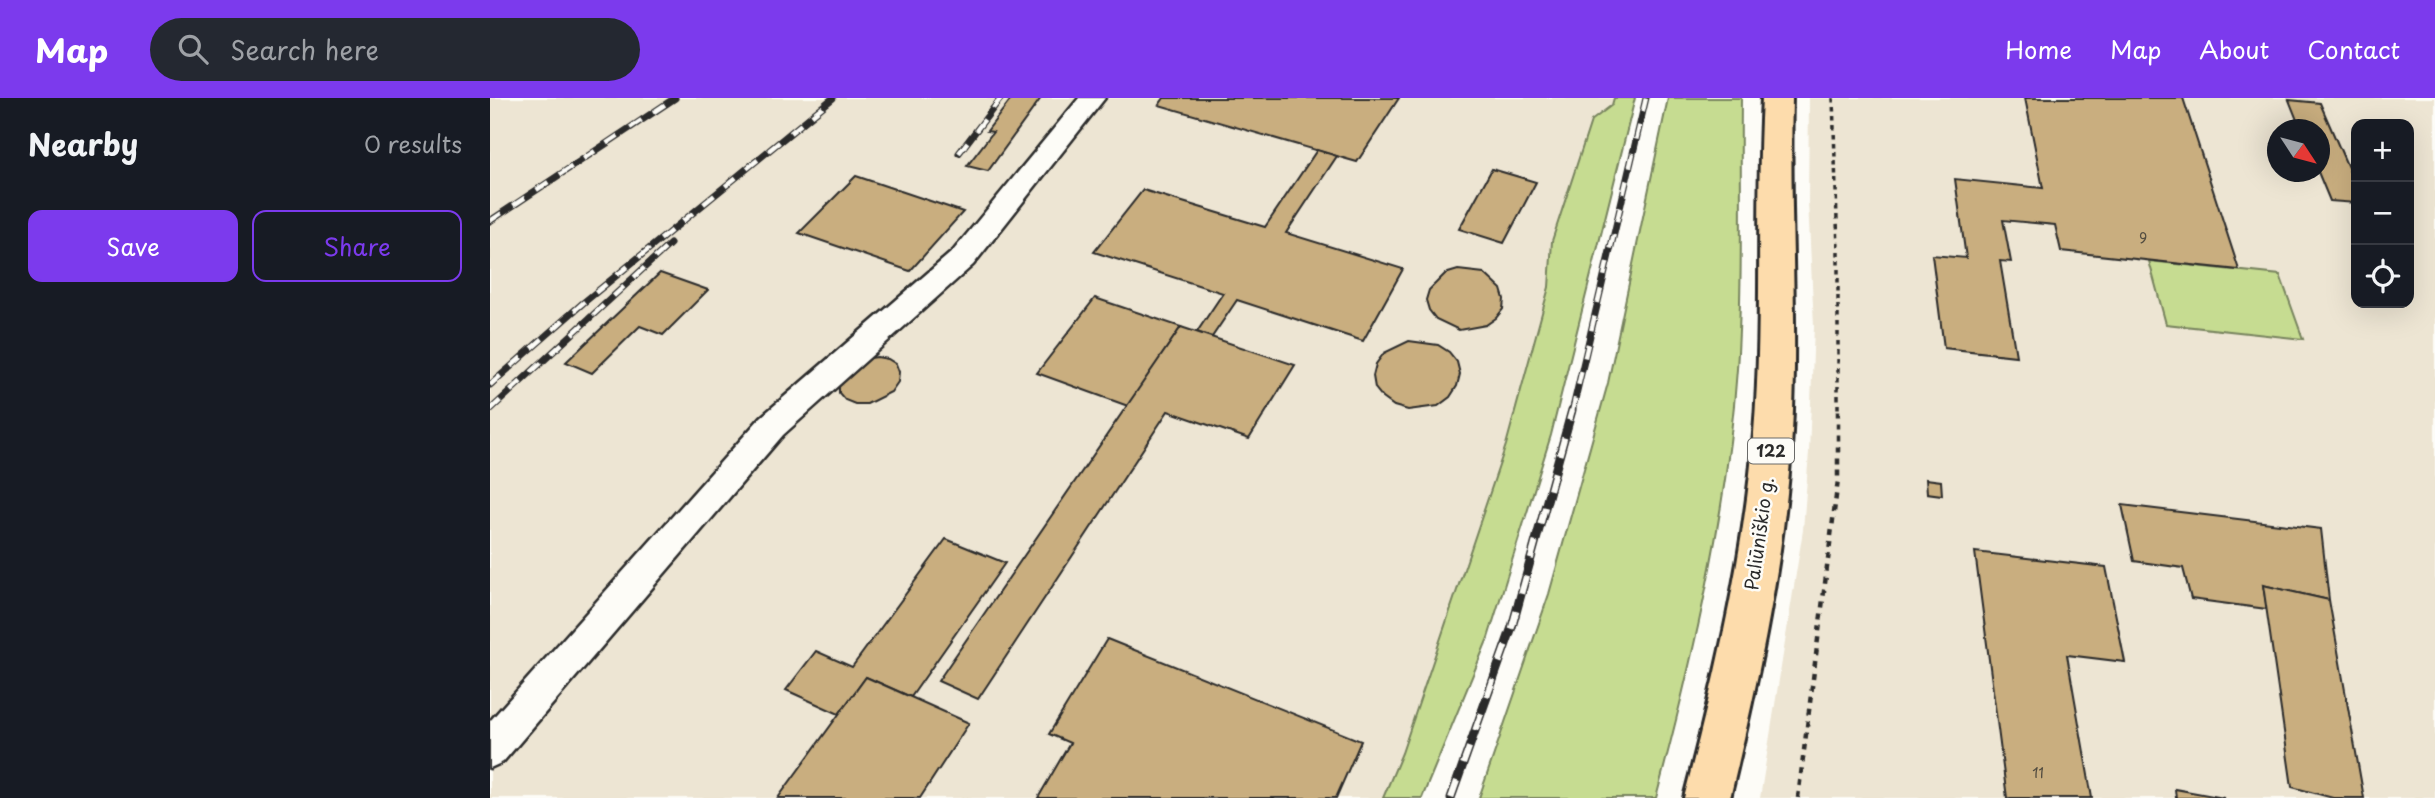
<!DOCTYPE html>
<meta charset="utf-8">
<style>
:root{--surface:#171b24;--page:#242831;--text:#f1f3f6;--muted:#9ea1a6;--line:#363941;--accent:#7c3aed}
body{margin:0;font-family:"Playpen Sans",sans-serif;background:var(--page);color:var(--text)}
.controls{position:absolute;right:21px;top:21px;display:grid;overflow:hidden;border-radius:14px;box-shadow:0 7px 28px #0002}
.controls button{width:63px;height:63px;display:grid;place-items:center;padding:0;border:0;border-bottom:2px solid var(--line);background:var(--surface);color:var(--text);font:35px sans-serif}
.compass{position:absolute;left:1777px;top:21px;width:63px;height:63px;border-radius:50%;background:var(--surface);box-shadow:0 7px 28px #0002;rotate:126deg}
.list{margin:0;padding:0;list-style:none}
h2{display:flex;justify-content:space-between;align-items:center;height:91px;margin:0;padding:0 28px;font-size:30px}
h2 small{font-size:23px;font-weight:400;color:var(--muted)}
.actions{display:flex;gap:14px;padding:21px 28px}
.actions a{flex:1;padding:16px 0;border:2px solid var(--accent);border-radius:14px;text-align:center;font-size:24px;color:var(--accent)}
.actions .main{background:var(--accent);color:#fff}
.icon{flex:none;width:38px;height:38px;fill:none;stroke:currentColor;stroke-width:2;stroke-linecap:round;stroke-linejoin:round}
.map{position:relative;flex:none;width:1945px;height:700px;overflow:hidden}
header{display:flex;align-items:center;gap:42px;box-sizing:border-box;height:98px;padding:0 35px;background:var(--accent);color:#fff}
header strong{font-size:33px}
nav{display:flex;gap:38px;margin-inline-start:auto;font-size:24px}
.search{width:490px;height:63px;background:var(--page);display:flex;align-items:center;gap:18px;box-sizing:border-box;padding:0 24px;border-radius:38px;color:var(--muted);font-size:26px}
main{display:flex}
aside{flex:1;background:var(--surface)}
.map>svg:first-child{display:block}
</style>
<header>
<strong>Map</strong>
<div class="search"><svg class="icon" aria-label="search" viewBox="0 0 24 24"><circle cx="10" cy="10" r="6"/><path d="M15 15l6 6"/></svg>Search here</div>
<nav><a>Home</a><a>Map</a><a>About</a><a>Contact</a></nav>
</header>
<main>
<aside>
<h2>Nearby<small>0 results</small></h2>
<ul class="list">
</ul>
<div class="actions"><a class="main">Save</a><a>Share</a></div>
</aside>
<div class="map">
<svg width="1945" height="700" viewBox="0 0 1945 700">
<rect width="100%" height="100%" fill="#fdfcf7"/>
<filter id="ink" filterUnits="userSpaceOnUse"><feTurbulence type="fractalNoise" baseFrequency=".0143" numOctaves="2"/><feDisplacementMap in="SourceGraphic" scale="14" xChannelSelector="R" yChannelSelector="G"/><feConvolveMatrix kernelMatrix="1 2 1 2 8 2 1 2 1" color-interpolation-filters="sRGB"/></filter>
<g filter="url(#ink)">
<!-- built -->
<g fill="#ede5d3" fill-rule="evenodd">
<path d="M 0,0 L 1124,0 L 1122,7 L 1101,23 L 1062,143 L 1059,189 L 1016,347 L 912,655 L 893,700 L 0,700 Z"/>
<path d="M 1319,0 L 1945,0 L 1945,700 L 1270,700 L 1313,432 L 1319,354 L 1324,228 L 1318,103 ZM 1866,26 L 1919,26 L 1919,205 L 1866,205 ZM 1787,32 L 1829,32 L 1829,74 L 1787,74 Z"/>
</g>
<!-- green -->
<g fill="#c6dc91" stroke="#78845e" stroke-width="2">
<path d="M 1124,0 L 1145,0 L 1061,337 L 998,540 L 932,700 L 893,700 L 912,655 L 1016,347 L 1059,189 L 1062,143 L 1101,23 L 1122,7 Z"/>
<path d="M 1178,0 L 1251,0 C 1250,90 1253,181 1247,271 C 1237,416 1203,560 1166,700 L 989,700 L 1059,496 L 1118,285 Z"/>
<path d="M 1659,163 L 1790,177 L 1813,241 L 1676,226 Z"/>
</g>
<!-- building -->
<g fill="#c9ae7f" stroke="#2b2b2b" stroke-width="2">
<path d="M 522,0 L 551,0 L 498,73 L 477,68 L 503,34 L 497,33 Z"/>
<path d="M 674,0 L 909,0 L 867,64 L 669,7 Z"/>
<path d="M 1535,0 L 1693,0 L 1749,172 L 1571,153 L 1565,127 L 1513,122 L 1521,164 L 1510,163 L 1526,258 L 1454,250 L 1442,157 L 1476,160 L 1465,81 L 1553,90 Z"/>
<path d="M 1799,2 L 1830,5 L 1866,88 L 1866,105 L 1840,103 L 1828,74 L 1829,32 L 1811,32 Z"/>
<path d="M 827,52 L 847,58 L 796,135 L 913,171 L 873,243 L 747,202 L 722,239 L 707,234 L 733,195 L 604,154 L 653,92 L 775,129 Z"/>
<path d="M 1002,71 L 1046,84 L 1014,145 L 969,131 Z"/>
<path d="M 366,78 L 473,114 L 420,173 L 309,135 Z"/>
<path d="M 968,172 L 994,175 L 1011,191 L 1014,201 L 1013,211 L 1006,220 L 996,227 L 969,232 L 946,221 L 939,212 L 936,202 L 939,192 L 955,176 Z"/>
<path d="M 170,175 L 218,192 L 173,237 L 150,228 L 102,275 L 76,264 Z"/>
<path d="M 605,200 L 691,229 L 638,308 L 547,275 Z"/>
<path d="M 691,229 L 805,267 L 759,341 L 678,313 L 488,601 L 448,583 Z"/>
<path d="M 919,243 L 948,247 L 959,254 L 967,264 L 970,276 L 967,288 L 960,299 L 948,308 L 918,312 L 904,308 L 893,300 L 885,290 L 883,278 L 886,266 L 894,255 Z"/>
<path d="M 387,259 L 398,261 L 406,266 L 409,274 L 408,284 L 401,294 L 377,306 L 365,306 L 355,302 L 349,295 L 349,285 L 374,261 Z"/>
<path d="M 1436,381 L 1451,383 L 1452,397 L 1437,395 Z"/>
<path d="M 1632,407 L 1831,431 L 1839,502 L 1773,487 L 1777,511 L 1701,501 L 1693,470 L 1644,463 Z"/>
<path d="M 456,441 L 515,465 L 421,599 L 376,579 L 349,616 L 296,592 L 326,553 L 362,569 Z"/>
<path d="M 1485,454 L 1616,469 L 1635,564 L 1577,557 L 1602,700 L 1517,700 Z"/>
<path d="M 1773,487 L 1839,502 L 1874,700 L 1843,700 L 1802,689 Z"/>
<path d="M 617,541 L 871,643 L 846,700 L 548,700 L 580,645 L 559,636 Z"/>
<path d="M 376,579 L 479,625 L 430,700 L 288,700 Z"/>
<path d="M 1685,691 L 1734,700 L 1686,700 Z"/>
</g>
<g fill="none" stroke-linecap="round" stroke-linejoin="round">
<defs>
<path id="street" d="M 589,0 L 615,0 L 483,167 L 293,337 L 13,664 L 0,670 L 0,623 L 271,319 L 463,153 Z"/>
<path id="primary" d="M 1272,0 L 1302,0 C 1299,111 1308,223 1302,334 C 1295,458 1269,580 1240,700 L 1194,700 C 1225,580 1254,459 1264,335 C 1273,224 1266,111 1272,0 Z"/>
</defs>
<!-- street casing -->
<use href="#street" stroke="#2b2b2b" stroke-width="5"/>
<!-- primary casing -->
<use href="#primary" stroke="#2b2b2b" stroke-width="6"/>
<!-- path-far1 -->
<path stroke="#2b2b2b" stroke-width="3.5" stroke-dasharray="4.5 4.5" stroke-linecap="butt" d="M 1343,0 L 1348,152 L 1348,314"/>
<!-- path -->
<path stroke="#2b2b2b" stroke-width="4.5" stroke-dasharray="6 6" stroke-linecap="butt" d="M 1308,700 L 1348,382 L 1348,312"/>
<!-- street -->
<use href="#street" fill="#fdfcf7" fill-rule="evenodd"/>
<!-- primary -->
<use href="#primary" fill="#fddcac" fill-rule="evenodd"/>
<defs>
<g id="rail-far1">
<path d="M 469,55 L 511,0"/>
<path d="M 0,123 L 185,0"/>
<path d="M 0,287 L 93,205 L 343,0"/>
<path d="M 0,312 L 180,146"/>
<path d="M 1082,314 L 1156,0"/>
</g>
<path id="rail" d="M 961,700 L 1022,529 L 1082,312"/>
</defs>
<!-- rail-far1 casing -->
<use href="#rail-far1" stroke="#2b2b2b" stroke-width="7"/>
<!-- rail casing -->
<use href="#rail" stroke="#2b2b2b" stroke-width="9"/>
<!-- rail-far1 -->
<use href="#rail-far1" stroke="#fdfcf7" stroke-width="4.5" stroke-dasharray="14" stroke-linecap="butt"/>
<!-- rail -->
<use href="#rail" stroke="#fdfcf7" stroke-width="6" stroke-dasharray="18" stroke-linecap="butt"/>
</g>
</g>
<g text-anchor="middle" stroke-width="5" stroke-linejoin="round" paint-order="stroke">
<!-- number labels -->
<g font-size="14" fill="#524c40">
<text x="1653" y="145">9</text>
<text x="1548" y="680">11</text>
</g>
<!-- shield labels -->
<rect fill="#fdfcf7" stroke="#6a6a68" stroke-width="2" x="1258" y="340.5" width="46" height="25" rx="5"/>
<g font-size="16" font-weight="bold" fill="#2b2b2b">
<text x="1281" y="359">122</text>
</g>
<!-- street labels -->
<g font-size="18" fill="#2b2b2b" stroke="#fdfcf7">
<text transform="translate(1270 436) rotate(-82)" y="6">Paliūniškio g.</text>
</g>
</g>
</svg>
<div class="controls">
<button>+</button>
<button>−</button>
<button><svg class="icon" aria-label="locate" viewBox="0 0 24 24"><circle cx="12" cy="12" r="6"/><path d="M12 2v4M12 18v4M2 12h4M18 12h4"/></svg></button>
</div>
<svg class="compass" viewBox="-18 -18 36 36"><path d="M0-13l5 13h-10z" fill="#e53935"/><path d="M0 13l5-13h-10z" fill="#9ea1a6"/></svg>
</div>
</main>
